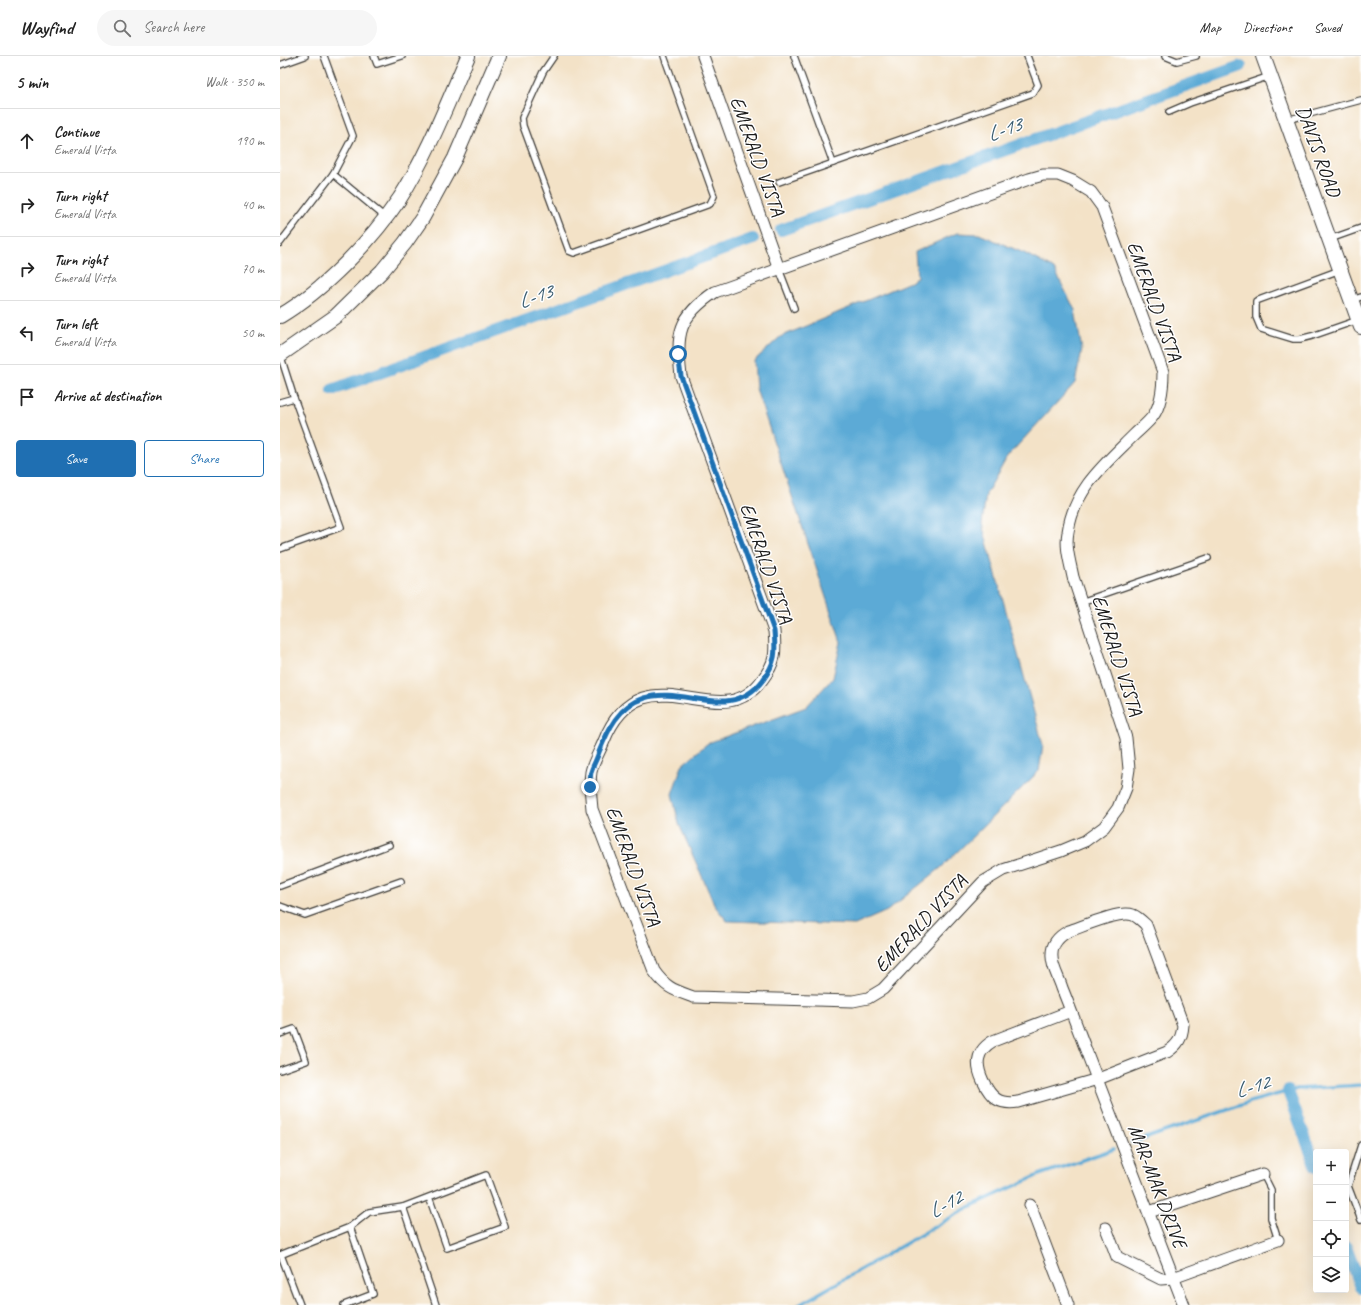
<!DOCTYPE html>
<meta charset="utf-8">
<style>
:root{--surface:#fff;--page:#f6f6f6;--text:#222;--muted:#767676;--line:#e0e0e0;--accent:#1f6fb2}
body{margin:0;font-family:Caveat,sans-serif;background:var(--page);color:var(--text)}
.controls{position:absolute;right:12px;bottom:12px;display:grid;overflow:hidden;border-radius:4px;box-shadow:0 4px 16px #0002}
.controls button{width:36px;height:36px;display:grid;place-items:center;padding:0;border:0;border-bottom:1px solid var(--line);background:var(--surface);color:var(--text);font:20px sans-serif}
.stop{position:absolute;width:12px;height:12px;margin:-9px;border:3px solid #1f6fb2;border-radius:50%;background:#fff}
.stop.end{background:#1f6fb2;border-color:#fff;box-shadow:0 1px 4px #0008}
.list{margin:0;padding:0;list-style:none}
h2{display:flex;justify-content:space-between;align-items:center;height:52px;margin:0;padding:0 16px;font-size:17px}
h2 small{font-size:13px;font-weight:400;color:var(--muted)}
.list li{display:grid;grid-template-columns:26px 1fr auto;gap:12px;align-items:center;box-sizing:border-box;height:64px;padding:0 16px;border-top:1px solid var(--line)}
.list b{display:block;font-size:15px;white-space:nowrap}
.list p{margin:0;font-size:13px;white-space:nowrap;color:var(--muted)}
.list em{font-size:13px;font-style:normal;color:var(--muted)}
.actions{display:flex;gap:8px;padding:12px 16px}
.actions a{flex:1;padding:9px 0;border:1px solid var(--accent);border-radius:4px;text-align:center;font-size:14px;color:var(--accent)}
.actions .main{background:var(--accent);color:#fff}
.icon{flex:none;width:22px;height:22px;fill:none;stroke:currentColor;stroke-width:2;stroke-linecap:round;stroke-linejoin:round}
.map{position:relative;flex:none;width:1081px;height:1249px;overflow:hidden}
header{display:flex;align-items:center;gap:24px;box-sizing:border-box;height:56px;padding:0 20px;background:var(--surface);border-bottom:1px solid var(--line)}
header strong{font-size:19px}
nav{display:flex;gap:22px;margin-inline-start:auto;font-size:14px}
.search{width:280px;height:36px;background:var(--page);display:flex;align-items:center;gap:10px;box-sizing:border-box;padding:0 14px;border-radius:22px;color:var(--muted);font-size:15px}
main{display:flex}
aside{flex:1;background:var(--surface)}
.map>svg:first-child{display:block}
</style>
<header>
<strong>Wayfind</strong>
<div class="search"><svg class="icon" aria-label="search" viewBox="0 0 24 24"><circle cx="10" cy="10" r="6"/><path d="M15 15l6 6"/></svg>Search here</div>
<nav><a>Map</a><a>Directions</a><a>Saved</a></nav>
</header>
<main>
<aside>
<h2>5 min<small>Walk · 350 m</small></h2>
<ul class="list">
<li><svg class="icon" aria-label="ahead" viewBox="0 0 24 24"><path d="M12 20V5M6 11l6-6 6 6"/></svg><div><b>Continue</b><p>Emerald Vista</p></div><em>190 m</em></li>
<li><svg class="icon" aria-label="right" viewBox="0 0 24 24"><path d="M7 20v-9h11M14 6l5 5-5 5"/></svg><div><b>Turn right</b><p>Emerald Vista</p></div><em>40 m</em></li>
<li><svg class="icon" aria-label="right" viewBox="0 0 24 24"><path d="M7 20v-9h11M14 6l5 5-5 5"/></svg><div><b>Turn right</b><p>Emerald Vista</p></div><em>70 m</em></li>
<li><svg class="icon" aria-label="left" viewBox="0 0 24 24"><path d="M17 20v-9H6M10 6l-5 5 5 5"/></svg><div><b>Turn left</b><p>Emerald Vista</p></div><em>50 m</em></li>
<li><svg class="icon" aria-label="arrive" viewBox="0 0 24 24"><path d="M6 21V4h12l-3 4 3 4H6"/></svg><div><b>Arrive at destination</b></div></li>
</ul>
<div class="actions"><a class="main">Save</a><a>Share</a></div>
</aside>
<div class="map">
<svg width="1081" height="1249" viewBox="0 0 1081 1249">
<rect width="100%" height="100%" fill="#fff"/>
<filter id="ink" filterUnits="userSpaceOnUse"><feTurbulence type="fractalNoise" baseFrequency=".025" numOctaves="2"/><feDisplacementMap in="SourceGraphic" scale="8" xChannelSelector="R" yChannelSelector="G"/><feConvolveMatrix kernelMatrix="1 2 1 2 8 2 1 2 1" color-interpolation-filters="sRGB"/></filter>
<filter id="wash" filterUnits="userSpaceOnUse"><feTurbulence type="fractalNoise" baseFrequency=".012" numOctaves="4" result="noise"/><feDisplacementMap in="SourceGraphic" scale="16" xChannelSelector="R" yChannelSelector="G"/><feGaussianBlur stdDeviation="0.9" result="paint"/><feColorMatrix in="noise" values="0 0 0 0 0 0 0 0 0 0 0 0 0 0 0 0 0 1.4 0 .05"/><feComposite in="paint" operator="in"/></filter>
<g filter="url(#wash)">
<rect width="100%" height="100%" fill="#f3e2c7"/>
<!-- water -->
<path fill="#5caad6" stroke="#3c6379" d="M 677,177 L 699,178 L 744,197 L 774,213 L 795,254 L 802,294 L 795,327 L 728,400 L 706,438 L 702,468 L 763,689 L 759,715 L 662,811 L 607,855 L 575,869 L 447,865 L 435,850 L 399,768 L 392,738 L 402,709 L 428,687 L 526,651 L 553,622 L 561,586 L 476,333 L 474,305 L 500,281 L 630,226 L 637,221 L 635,196 Z"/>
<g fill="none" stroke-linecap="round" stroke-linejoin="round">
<!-- stream -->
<g stroke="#5caad6" stroke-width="3.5">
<path d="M 852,1087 L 973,1045 L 1017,1033 L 1081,1029"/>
<path d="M 519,1249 L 689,1151 L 759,1119 L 834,1093"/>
</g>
<!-- canal -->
<g stroke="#5caad6" stroke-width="12">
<path d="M 501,174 L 961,10"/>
<path d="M 52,334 L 473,183"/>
<path d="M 1008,1035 L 1036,1111"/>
<path d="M 1066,1191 L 1081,1231"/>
</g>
</g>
</g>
<g filter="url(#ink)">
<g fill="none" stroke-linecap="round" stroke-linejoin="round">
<defs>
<g id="service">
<path d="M 44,0 L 73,80 L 53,118 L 105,161"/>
<path d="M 94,0 L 97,8 L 122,0"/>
<path d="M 274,0 L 263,16 L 242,62 L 243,70 L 289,195 L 294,197 L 430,148 L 434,140 L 384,0"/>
<path d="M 514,0 L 553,107"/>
<path d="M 885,0 L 897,5 L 916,0"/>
<path d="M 0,9 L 25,0"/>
<path d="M 889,56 L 910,47 L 990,20"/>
<path d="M 1007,64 L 1081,44"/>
<path d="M 499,126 L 753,37 L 758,29 L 747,0"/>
<path d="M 1050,183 L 1081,172"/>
<path d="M 0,187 L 53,118"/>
<path d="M 499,213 L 514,252"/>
<path d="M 1060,214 L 976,245 L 976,261 L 981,273 L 1013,283 L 1020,283 L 1032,280 L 1078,264"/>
<path d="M 1072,244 L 1081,241"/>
<path d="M 0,346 L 14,342 L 0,298"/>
<path d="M 0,493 L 61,471 L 14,342"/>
<path d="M 801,546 L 928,502"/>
<path d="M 0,830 L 109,789"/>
<path d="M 0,850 L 25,859 L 121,825"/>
<path d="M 0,978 L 14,973 L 26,1005 L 0,1014"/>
<path d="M 1081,1089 L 1068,1130 L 1081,1164"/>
<path d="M 983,1118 L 991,1134 L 991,1162 L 998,1184"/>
<path d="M 149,1141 L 167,1192 L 225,1171 L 206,1119 L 123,1151 L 156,1249"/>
<path d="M 70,1171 L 89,1156 L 123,1151"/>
<path d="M 0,1199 L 70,1171 L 93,1238 L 64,1249"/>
<path d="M 1,1199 L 20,1249"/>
</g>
<g id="minor">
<path d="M 423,0 L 499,213"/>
<path d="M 763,119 L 778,119 L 793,125 L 811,136 L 822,151 L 883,316 C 883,329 881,349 873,360 C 868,367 860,373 854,379 C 825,408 794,433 788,476 C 785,491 790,506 793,521 L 846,682 L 849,713 L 846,732 L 838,752 L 824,771 L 805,785 L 781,795 L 723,814 L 703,826 L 603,933 L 588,942 L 573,945 L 413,941 C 394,934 386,932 374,915 L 312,753 C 311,741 309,728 311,716 C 313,706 320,695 324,685 C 331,667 343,649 363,642 C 404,629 450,668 482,624 C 496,606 496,597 494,575 L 401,320 C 396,277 398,261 435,236 L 749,123 Z"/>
<path d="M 791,955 L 713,985 C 696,995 695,1008 703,1025 C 711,1042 719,1049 738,1046 L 818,1023 L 887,996 C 898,989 902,982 903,969 L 866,869 C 862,865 858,861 853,859 C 839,854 804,870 789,875 C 779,880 771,888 772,901 C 772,911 779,922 782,932 C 791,954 799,976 807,997 C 840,1081 872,1165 904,1249"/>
<path d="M 750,1149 L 788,1249"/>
<path d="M 869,1156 L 983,1118"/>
<path d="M 826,1172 L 837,1201 L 881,1223 L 893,1222 L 998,1184"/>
</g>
<g id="tertiary">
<path d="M 983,0 L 1081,271"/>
<path d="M 0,260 C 44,234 91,185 120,142 C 148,98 167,48 188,0"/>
<path d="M 0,299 L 56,260 L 102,215 L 125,187 L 143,161 L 175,102 L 219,0"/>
</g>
</defs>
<!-- service casing -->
<use href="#service" stroke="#3c3a36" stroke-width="8"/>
<!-- minor casing -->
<use href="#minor" stroke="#3c3a36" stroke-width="13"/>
<!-- tertiary casing -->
<use href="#tertiary" stroke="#3c3a36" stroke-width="16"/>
<!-- service -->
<use href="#service" stroke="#fff" stroke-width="5.5"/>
<!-- minor -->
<use href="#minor" stroke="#fff" stroke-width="11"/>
<!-- tertiary -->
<use href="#tertiary" stroke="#fff" stroke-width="14"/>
</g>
</g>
<g fill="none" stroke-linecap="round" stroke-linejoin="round" filter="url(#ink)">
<!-- route -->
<path stroke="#1f6fb2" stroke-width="5" d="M 310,731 C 310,726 310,721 311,716 C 313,709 317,703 319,696 C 328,674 338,650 364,642 C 404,629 450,667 483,624 C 496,606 496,597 494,575 L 401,320 L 398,298"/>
</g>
<g text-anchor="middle" stroke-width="3" stroke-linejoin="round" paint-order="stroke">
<!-- street labels -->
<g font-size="20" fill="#1c1c1c" stroke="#fff">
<text transform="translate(1039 95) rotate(70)" y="7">DAVIS ROAD</text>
<text transform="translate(478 100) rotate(70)" y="7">EMERALD VISTA</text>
<text transform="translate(875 245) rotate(70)" y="7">EMERALD VISTA</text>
<text transform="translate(487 507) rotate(71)" y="7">EMERALD VISTA</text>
<text transform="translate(838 599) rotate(72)" y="7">EMERALD VISTA</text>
<text transform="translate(354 810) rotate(70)" y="7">EMERALD VISTA</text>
<text transform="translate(640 867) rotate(-47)" y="7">EMERALD VISTA</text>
<text transform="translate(878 1130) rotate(69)" y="7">MAR-MAK DRIVE</text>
</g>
<!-- water labels -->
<g font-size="21" font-style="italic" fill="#395c70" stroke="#fff">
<text transform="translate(724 73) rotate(-20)" y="7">L-13</text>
<text transform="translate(255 240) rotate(-20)" y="7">L-13</text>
<text transform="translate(972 1030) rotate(-17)" y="7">L-12</text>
<text transform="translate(665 1148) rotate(-29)" y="7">L-12</text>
</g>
</g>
</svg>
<div class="controls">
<button>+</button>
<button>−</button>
<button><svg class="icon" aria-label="locate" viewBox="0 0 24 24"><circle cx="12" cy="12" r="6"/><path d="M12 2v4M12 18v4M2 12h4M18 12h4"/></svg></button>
<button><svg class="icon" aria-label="layers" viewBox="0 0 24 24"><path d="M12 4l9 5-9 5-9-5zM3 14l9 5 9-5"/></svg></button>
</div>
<div class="stop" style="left:398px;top:298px"></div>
<div class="stop end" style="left:310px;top:731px"></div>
</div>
</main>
